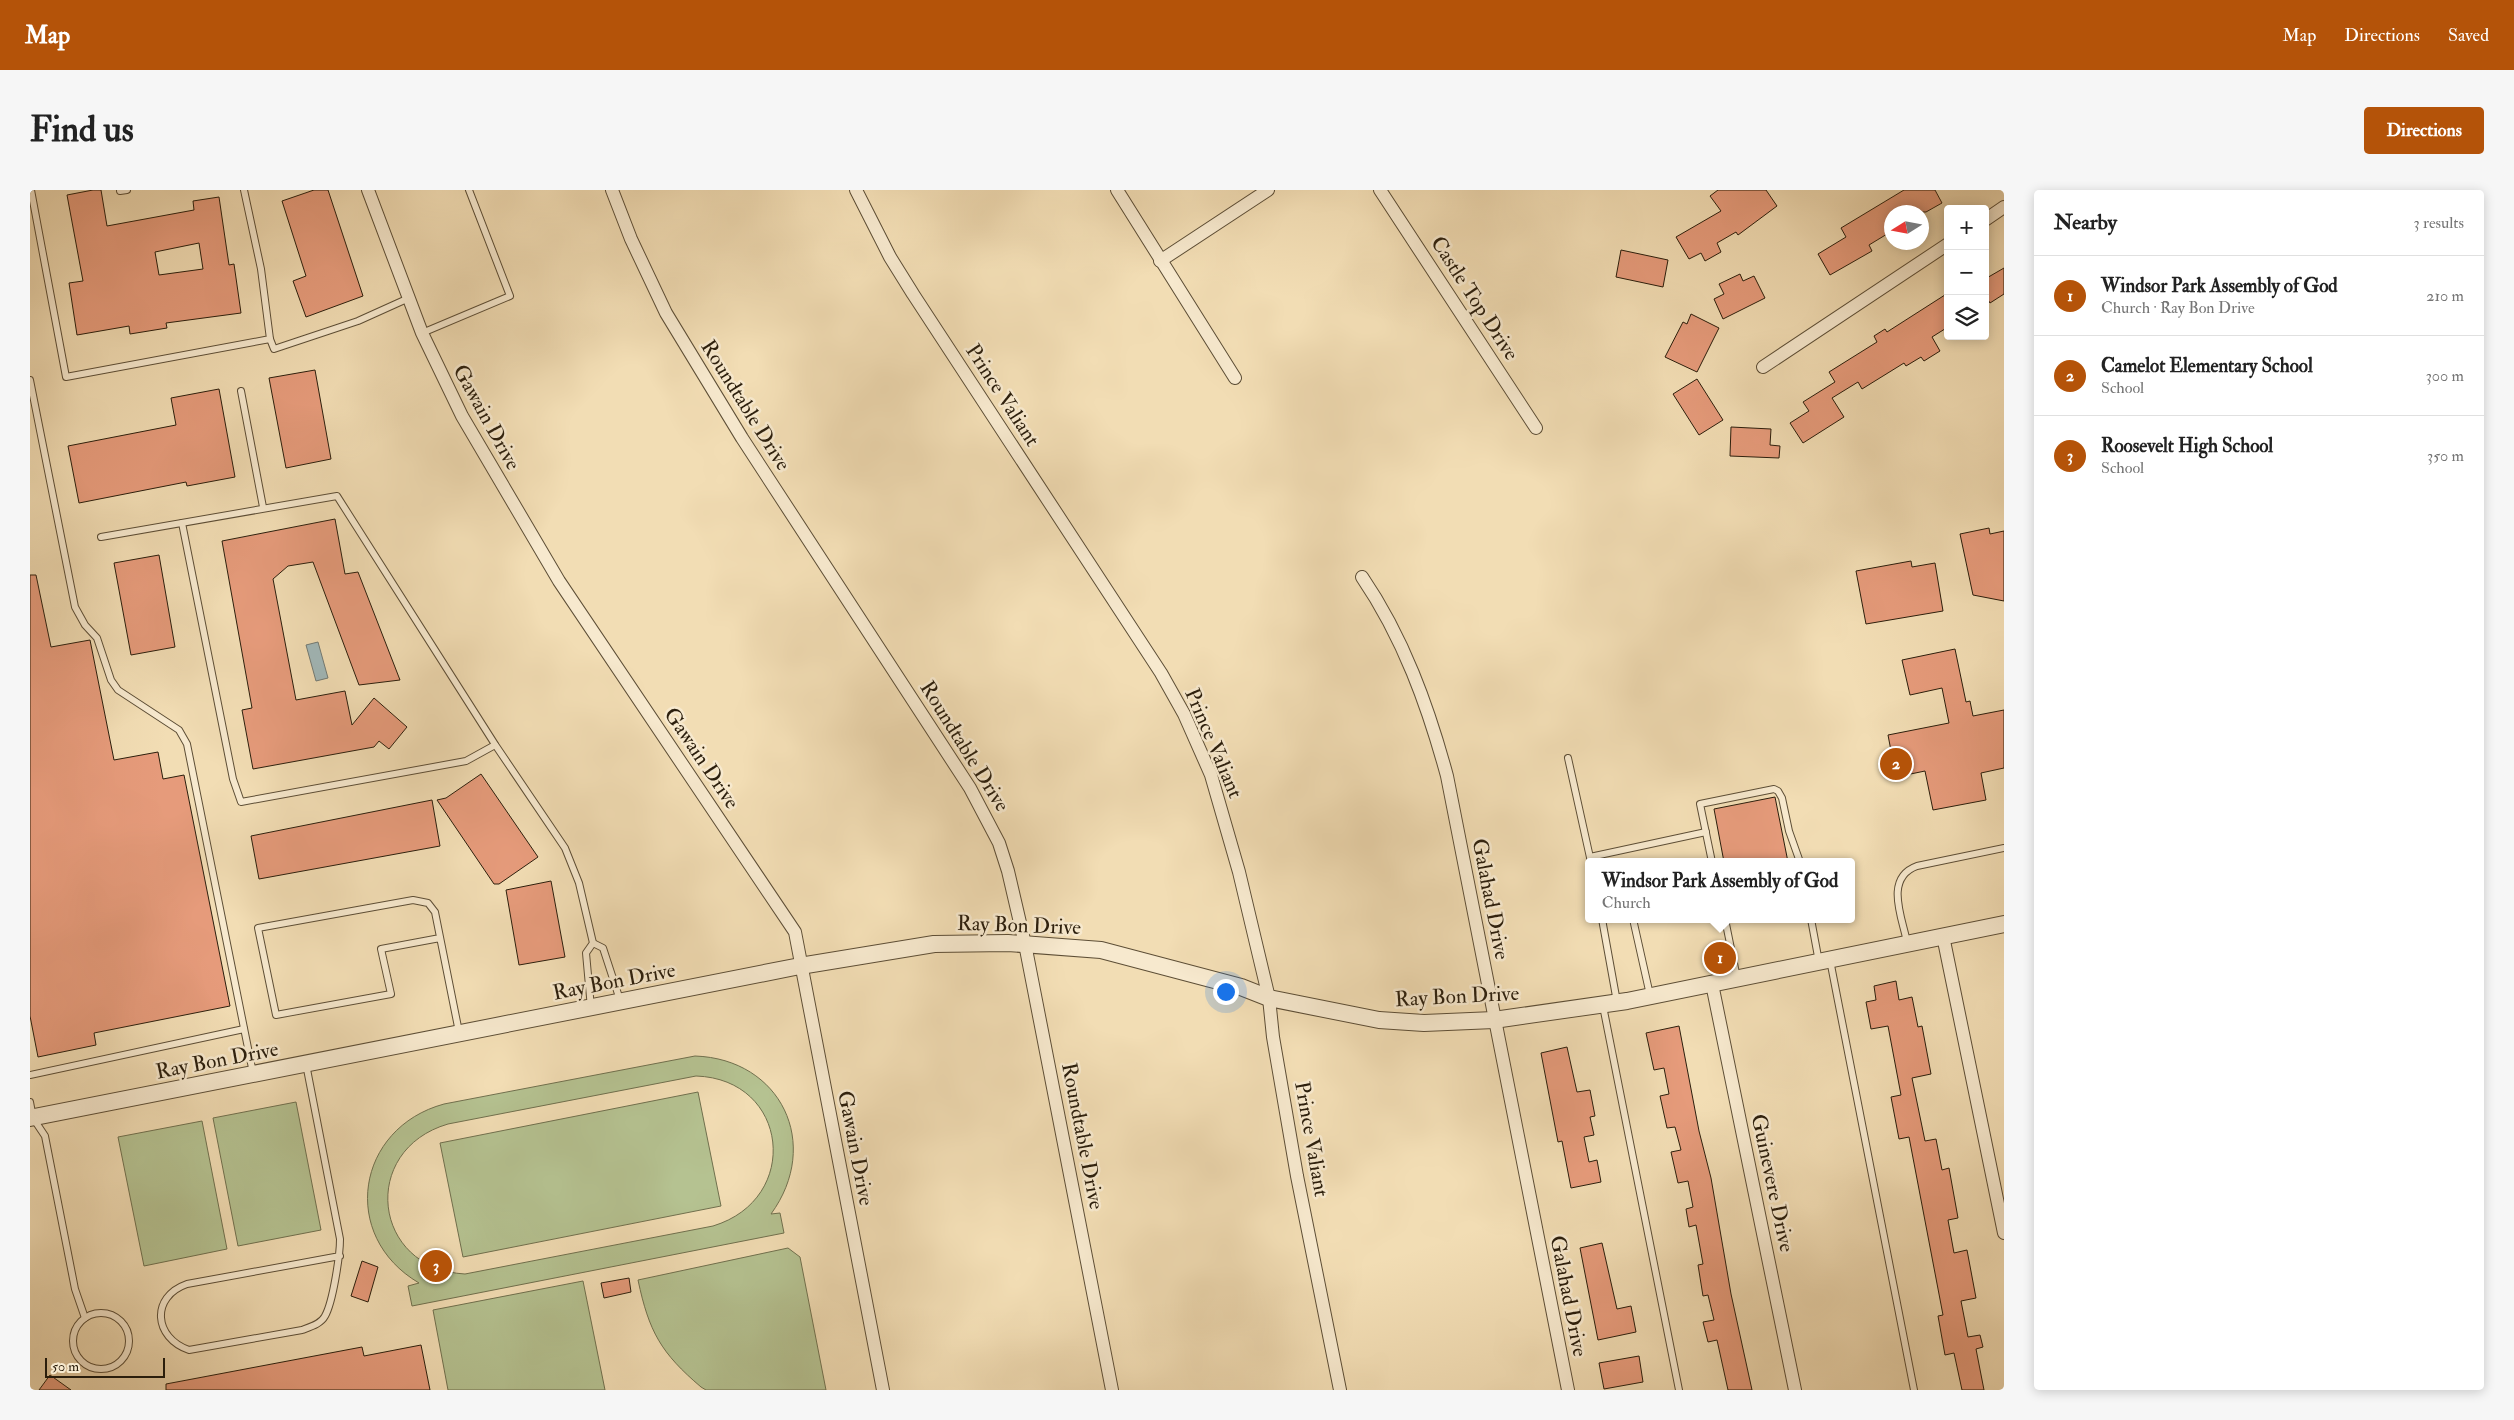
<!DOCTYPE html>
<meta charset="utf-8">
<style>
:root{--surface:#fff;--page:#f6f6f6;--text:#222;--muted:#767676;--line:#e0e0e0;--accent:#b45309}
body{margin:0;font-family:"IM FELL Double Pica",serif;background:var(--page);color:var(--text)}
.controls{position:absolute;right:15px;top:15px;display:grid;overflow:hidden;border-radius:5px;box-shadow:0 2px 12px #0003}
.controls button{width:45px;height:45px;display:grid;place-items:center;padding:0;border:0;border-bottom:1px solid var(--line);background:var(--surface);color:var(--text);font:25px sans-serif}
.compass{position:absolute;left:1854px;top:15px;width:45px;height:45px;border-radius:50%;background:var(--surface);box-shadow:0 2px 12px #0003;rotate:259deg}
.scale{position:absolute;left:15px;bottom:12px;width:120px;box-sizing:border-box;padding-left:5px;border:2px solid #2b1e0c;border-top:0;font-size:14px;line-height:18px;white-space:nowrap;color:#2b1e0c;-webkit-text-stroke:4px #f7e9ce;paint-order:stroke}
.you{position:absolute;left:1195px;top:801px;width:18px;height:18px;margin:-12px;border:4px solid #fff;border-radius:50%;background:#1a73e8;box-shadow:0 0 0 8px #1a73e833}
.badge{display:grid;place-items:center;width:32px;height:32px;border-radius:50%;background:var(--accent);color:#fff;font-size:16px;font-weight:700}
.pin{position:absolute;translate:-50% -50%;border:2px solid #fff;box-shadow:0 1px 5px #0006}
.popup{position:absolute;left:1555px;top:668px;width:270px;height:65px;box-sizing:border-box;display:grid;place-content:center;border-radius:5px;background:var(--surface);filter:drop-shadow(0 1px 4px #0005);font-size:16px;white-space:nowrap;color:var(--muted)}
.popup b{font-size:19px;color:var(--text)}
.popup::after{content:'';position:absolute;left:50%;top:100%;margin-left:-10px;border:10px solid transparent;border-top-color:var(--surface)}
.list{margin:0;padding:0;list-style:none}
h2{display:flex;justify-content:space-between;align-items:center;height:65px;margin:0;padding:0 20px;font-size:21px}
h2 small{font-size:16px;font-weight:400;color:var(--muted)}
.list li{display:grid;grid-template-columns:32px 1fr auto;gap:15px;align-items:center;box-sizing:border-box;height:80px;padding:0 20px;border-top:1px solid var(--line)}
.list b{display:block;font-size:19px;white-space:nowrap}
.list p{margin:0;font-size:16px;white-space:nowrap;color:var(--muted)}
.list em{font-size:16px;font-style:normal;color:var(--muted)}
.icon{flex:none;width:28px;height:28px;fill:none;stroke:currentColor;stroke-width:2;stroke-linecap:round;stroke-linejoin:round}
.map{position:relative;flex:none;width:1974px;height:1200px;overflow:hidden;border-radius:5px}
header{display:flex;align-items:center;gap:30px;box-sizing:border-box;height:70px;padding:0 25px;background:var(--accent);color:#fff}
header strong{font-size:24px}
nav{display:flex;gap:28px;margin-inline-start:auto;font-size:18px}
.intro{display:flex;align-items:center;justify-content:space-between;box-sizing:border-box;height:120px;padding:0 30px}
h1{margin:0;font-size:35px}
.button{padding:12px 22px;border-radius:5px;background:var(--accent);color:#fff;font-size:18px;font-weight:700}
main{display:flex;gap:30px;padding:0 30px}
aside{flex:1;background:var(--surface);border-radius:5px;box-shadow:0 2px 12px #0003}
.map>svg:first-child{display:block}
</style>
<header>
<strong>Map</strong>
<nav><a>Map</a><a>Directions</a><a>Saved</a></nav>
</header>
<div class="intro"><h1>Find us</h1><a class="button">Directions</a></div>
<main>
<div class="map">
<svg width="1974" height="1200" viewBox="0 0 1974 1200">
<rect width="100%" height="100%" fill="#f2ddb4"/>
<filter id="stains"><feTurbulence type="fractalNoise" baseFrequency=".004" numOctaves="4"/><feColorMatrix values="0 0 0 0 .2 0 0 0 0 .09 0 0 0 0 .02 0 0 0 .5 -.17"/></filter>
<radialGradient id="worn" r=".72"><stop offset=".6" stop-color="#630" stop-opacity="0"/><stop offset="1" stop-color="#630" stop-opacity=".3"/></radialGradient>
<!-- green -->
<g fill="#b5c291" stroke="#70704e" fill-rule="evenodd">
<path d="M 665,866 C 751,869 792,954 741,1024 L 750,1023 L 754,1043 L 382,1116 L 378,1096 L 389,1093 C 309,1046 326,938 414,914 ZM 666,886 C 759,889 772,1009 683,1036 L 435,1084 C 342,1079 329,960 418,934 Z"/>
<path d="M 668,902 L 691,1016 L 433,1067 L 410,953 Z"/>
<path d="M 266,912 L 291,1040 L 208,1056 L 183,928 Z"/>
<path d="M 172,931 L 197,1059 L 114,1076 L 88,947 Z"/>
<path d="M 758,1058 L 770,1067 L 796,1200 L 676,1200 L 671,1197 C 631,1163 619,1142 608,1090 Z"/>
<path d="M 553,1091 L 575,1200 L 418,1200 L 403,1120 Z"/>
</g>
<!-- water -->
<path fill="#a1b8b9" stroke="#727a74" d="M 288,452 L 298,488 L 286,491 L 276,455 Z"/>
<!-- building -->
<g fill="#e69b7b" stroke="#2b1e0c" fill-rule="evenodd">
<path d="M 63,0 L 71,0 L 77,36 L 164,20 L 163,11 L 189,7 L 199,75 L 204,74 L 211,123 L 136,133 L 137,138 L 100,144 L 99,136 L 47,145 L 39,93 L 53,91 L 37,5 ZM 169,53 L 173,79 L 129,85 L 125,62 Z"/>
<path d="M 284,0 L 298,0 L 333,106 L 276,127 L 263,91 L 276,86 L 252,11 Z"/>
<path d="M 1688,0 L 1736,0 L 1747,16 L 1708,45 L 1706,42 L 1687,53 L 1691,62 L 1675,71 L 1671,63 L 1659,69 L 1646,47 L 1691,21 L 1680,6 Z"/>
<path d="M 1874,0 L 1905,0 L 1912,13 L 1896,22 L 1862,22 L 1862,41 L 1839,55 L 1842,61 L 1800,85 L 1788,64 L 1816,47 L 1811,38 Z"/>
<path d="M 1591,60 L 1638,70 L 1633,97 L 1586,87 Z"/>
<path d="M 1974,78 L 1974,104 L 1960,113 L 1955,105 L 1955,89 Z"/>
<path d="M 1710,84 L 1713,91 L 1724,86 L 1735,108 L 1693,129 L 1684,109 L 1694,104 L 1689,94 Z"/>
<path d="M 1918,103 L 1918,137 L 1902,147 L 1910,161 L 1894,171 L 1891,167 L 1876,176 L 1874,173 L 1832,199 L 1828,192 L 1802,208 L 1814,227 L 1773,253 L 1760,233 L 1779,221 L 1773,212 L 1805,192 L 1799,182 L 1847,152 L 1844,146 L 1855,139 L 1857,142 Z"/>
<path d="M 1661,124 L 1689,138 L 1667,182 L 1635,167 L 1653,132 L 1657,134 Z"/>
<path d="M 285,180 L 301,269 L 256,278 L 239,188 Z"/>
<path d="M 1667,189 L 1693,230 L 1669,245 L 1643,204 Z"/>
<path d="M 189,199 L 205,287 L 157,296 L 156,292 L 49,313 L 38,256 L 146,235 L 141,208 Z"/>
<path d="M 1701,237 L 1741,239 L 1740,255 L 1750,256 L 1749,268 L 1700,266 Z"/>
<path d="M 305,329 L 315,384 L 328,382 L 370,490 L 329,495 L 283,372 L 258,376 L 243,389 L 266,510 L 315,501 L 322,535 L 344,508 L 377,537 L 359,559 L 349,551 L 344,557 L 223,579 L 212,520 L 222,518 L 192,351 Z"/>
<path d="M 1959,338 L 1960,344 L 1974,341 L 1974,411 L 1943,405 L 1930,344 Z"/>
<path d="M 129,365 L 145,457 L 101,465 L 84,373 Z"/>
<path d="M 1881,371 L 1882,377 L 1905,373 L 1913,421 L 1836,434 L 1826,381 Z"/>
<path d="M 0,385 L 6,385 L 21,457 L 60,450 L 84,570 L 128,562 L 133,589 L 154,585 L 200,816 L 64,843 L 66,855 L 8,867 L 0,826 Z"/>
<path d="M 1925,459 L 1936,512 L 1940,511 L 1943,526 L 1974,520 L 1974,578 L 1951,583 L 1956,610 L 1903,620 L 1895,581 L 1866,587 L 1858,545 L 1919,533 L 1912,498 L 1880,505 L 1872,470 Z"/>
<path d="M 451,584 L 508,667 L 469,694 L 464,694 L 407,610 L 416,608 Z"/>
<path d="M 1745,607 L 1758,672 L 1694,672 L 1684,619 Z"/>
<path d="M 402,610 L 410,656 L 229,689 L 221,646 Z"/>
<path d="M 521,691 L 535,767 L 489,775 L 476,700 Z"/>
<path d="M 1866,791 L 1869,810 L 1882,807 L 1888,837 L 1892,836 L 1901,884 L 1882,888 L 1895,951 L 1906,949 L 1912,980 L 1919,978 L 1928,1028 L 1918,1030 L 1924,1063 L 1937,1060 L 1946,1108 L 1931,1111 L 1938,1147 L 1950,1145 L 1953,1157 L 1946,1159 L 1954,1200 L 1932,1200 L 1924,1163 L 1915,1165 L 1908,1126 L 1913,1125 L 1879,947 L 1869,949 L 1861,907 L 1871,905 L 1858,836 L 1841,839 L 1836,812 L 1846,810 L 1844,796 Z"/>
<path d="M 1649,836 L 1669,941 L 1681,988 L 1701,1104 L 1722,1200 L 1698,1200 L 1687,1150 L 1678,1152 L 1673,1132 L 1684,1130 L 1678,1105 L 1673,1106 L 1668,1075 L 1673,1074 L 1666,1035 L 1659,1037 L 1656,1019 L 1663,1017 L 1658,991 L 1648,993 L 1641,962 L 1651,960 L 1645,937 L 1637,938 L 1630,906 L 1639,904 L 1634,878 L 1624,880 L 1616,843 Z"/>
<path d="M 1537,857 L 1547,902 L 1560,900 L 1565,926 L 1560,927 L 1564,945 L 1554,947 L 1559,972 L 1567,970 L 1571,992 L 1541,998 L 1532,951 L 1528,952 L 1511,863 Z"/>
<path d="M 1572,1053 L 1587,1119 L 1601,1116 L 1606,1142 L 1568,1150 L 1550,1058 Z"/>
<path d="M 332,1071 L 348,1077 L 338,1112 L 321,1106 Z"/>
<path d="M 599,1088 L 601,1102 L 574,1108 L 571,1093 Z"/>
<path d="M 391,1155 L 400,1200 L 136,1200 L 136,1194 L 332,1157 L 334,1166 Z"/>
<path d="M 1609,1166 L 1613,1192 L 1574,1199 L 1569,1173 Z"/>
<path d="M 20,1185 L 41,1200 L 9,1200 Z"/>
</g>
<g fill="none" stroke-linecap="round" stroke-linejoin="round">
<defs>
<g id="service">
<path d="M 1,0 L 36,187 L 240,149 L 231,79 L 214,0"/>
<path d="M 90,1 L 97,0"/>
<path d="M 392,143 L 480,106 L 439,0"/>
<path d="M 240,149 L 244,159 L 328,131 L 379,108"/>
<path d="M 0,190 L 45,417 L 55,435 L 67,448 L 81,490 L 88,500 L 149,540 L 157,554 L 223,883"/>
<path d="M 211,201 L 233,317"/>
<path d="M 152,333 L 203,589 L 211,612 L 436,571 L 465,555"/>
<path d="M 71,347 L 307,306 L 466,556 L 535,658 L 549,693 L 563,753 L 556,763 L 561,818"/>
<path d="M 1538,568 L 1561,672"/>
<path d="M 1560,667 L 1676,642"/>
<path d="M 1682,672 L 1670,614 L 1744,599 L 1748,601 L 1752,608 L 1759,641 L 1770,672"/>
<path d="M 1572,729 L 1587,812"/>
<path d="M 1603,729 L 1620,805"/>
<path d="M 1695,729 L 1707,788"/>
<path d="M 1781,729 L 1789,772"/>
<path d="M 410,748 L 351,759 L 361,804 L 246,825 L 228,738 L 383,710 L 398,713 L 405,722 L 429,842"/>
<path d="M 1877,752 C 1872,727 1854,688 1887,676 L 1974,658"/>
<path d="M 563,753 L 573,758 L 590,810"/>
<path d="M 1800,770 L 1884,1200"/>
<path d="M 1573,816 L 1649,1200"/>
<path d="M 276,874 L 310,1049 C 310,1065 303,1112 295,1126 C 291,1134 280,1137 272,1140 L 159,1160 C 124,1148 120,1107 157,1094 L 310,1066"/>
<path d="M 0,885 L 214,839"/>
<path d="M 0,912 L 3,928 L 15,946 L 45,1099 L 55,1128"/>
<circle cx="71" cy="1151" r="28"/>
</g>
<g id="minor">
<path d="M 338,0 L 392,143 L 432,226 L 529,391 L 765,742 L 853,1200"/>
<path d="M 582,0 L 601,49 L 636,123 L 712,248 L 940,598 L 969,653 L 978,681 L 995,754 L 1082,1200"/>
<path d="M 826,0 L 860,67 L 883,104 L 1131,483 L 1154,524 L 1181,585 L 1209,682 L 1239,808 L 1243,847 L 1267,986 L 1310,1200"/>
<path d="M 1087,0 L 1205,188"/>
<path d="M 1350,0 L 1506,238"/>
<path d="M 1955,30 L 1974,17"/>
<path d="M 1130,71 L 1238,0"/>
<path d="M 1733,177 L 1918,54"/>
<path d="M 1332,387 C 1373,447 1398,516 1417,586 L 1538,1200"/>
<path d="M 1913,746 L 1974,1043"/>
<path d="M 1682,794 L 1765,1200"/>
</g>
<path id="tertiary" d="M 0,928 L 770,776 L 904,754 L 978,753 L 1071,760 L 1211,797 L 1239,808 L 1349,830 L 1394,833 L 1464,830 L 1597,811 L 1974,734"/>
</defs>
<!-- service casing -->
<use href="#service" stroke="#5d4e36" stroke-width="8"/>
<!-- minor casing -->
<use href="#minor" stroke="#5d4e36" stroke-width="14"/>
<!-- tertiary casing -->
<use href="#tertiary" stroke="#5d4e36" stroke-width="18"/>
<!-- service -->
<use href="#service" stroke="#f7e9ce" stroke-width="6"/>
<!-- minor -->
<use href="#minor" stroke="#f7e9ce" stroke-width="12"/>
<!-- tertiary -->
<use href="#tertiary" stroke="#f7e9ce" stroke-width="16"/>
</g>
<g text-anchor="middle" stroke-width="5" stroke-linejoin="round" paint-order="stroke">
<!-- street labels -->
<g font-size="21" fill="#2b1e0c" stroke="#f7e9ce">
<text transform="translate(1445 108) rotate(57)" y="7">Castle Top Drive</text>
<text transform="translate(973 205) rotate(57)" y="7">Prince Valiant</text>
<text transform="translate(716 215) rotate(58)" y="7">Roundtable Drive</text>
<text transform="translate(457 227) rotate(61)" y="7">Gawain Drive</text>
<text transform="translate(1184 553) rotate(67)" y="7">Prince Valiant</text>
<text transform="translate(935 556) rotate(58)" y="7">Roundtable Drive</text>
<text transform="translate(672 568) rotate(56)" y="7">Gawain Drive</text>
<text transform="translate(1461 709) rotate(79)" y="7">Galahad Drive</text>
<text transform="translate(989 735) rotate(2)" y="7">Ray Bon Drive</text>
<text transform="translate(584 791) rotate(-11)" y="7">Ray Bon Drive</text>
<text transform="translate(1427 806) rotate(-3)" y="7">Ray Bon Drive</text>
<text transform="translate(187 870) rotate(-11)" y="7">Ray Bon Drive</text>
<text transform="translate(1053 946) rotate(79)" y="7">Roundtable Drive</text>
<text transform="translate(1282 949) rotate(80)" y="7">Prince Valiant</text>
<text transform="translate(826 958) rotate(79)" y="7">Gawain Drive</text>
<text transform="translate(1743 993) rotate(78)" y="7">Guinevere Drive</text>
<text transform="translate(1539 1106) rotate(79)" y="7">Galahad Drive</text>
</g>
</g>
<rect width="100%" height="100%" filter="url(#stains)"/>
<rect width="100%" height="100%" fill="url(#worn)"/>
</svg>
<div class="controls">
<button>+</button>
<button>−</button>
<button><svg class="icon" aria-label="layers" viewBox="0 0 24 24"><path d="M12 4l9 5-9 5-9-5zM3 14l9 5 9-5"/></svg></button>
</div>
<svg class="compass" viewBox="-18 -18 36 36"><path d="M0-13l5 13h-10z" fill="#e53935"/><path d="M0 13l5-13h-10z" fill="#767676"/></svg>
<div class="scale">50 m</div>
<div class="you"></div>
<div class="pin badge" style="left:1690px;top:768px">1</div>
<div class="popup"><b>Windsor Park Assembly of God</b>Church</div>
<div class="pin badge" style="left:1866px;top:574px">2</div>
<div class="pin badge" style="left:406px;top:1076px">3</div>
</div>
<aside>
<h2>Nearby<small>3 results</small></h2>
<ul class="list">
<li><span class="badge">1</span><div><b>Windsor Park Assembly of God</b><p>Church · Ray Bon Drive</p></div><em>210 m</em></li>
<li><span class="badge">2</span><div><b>Camelot Elementary School</b><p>School</p></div><em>300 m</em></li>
<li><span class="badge">3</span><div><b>Roosevelt High School</b><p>School</p></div><em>350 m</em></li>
</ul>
</aside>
</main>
